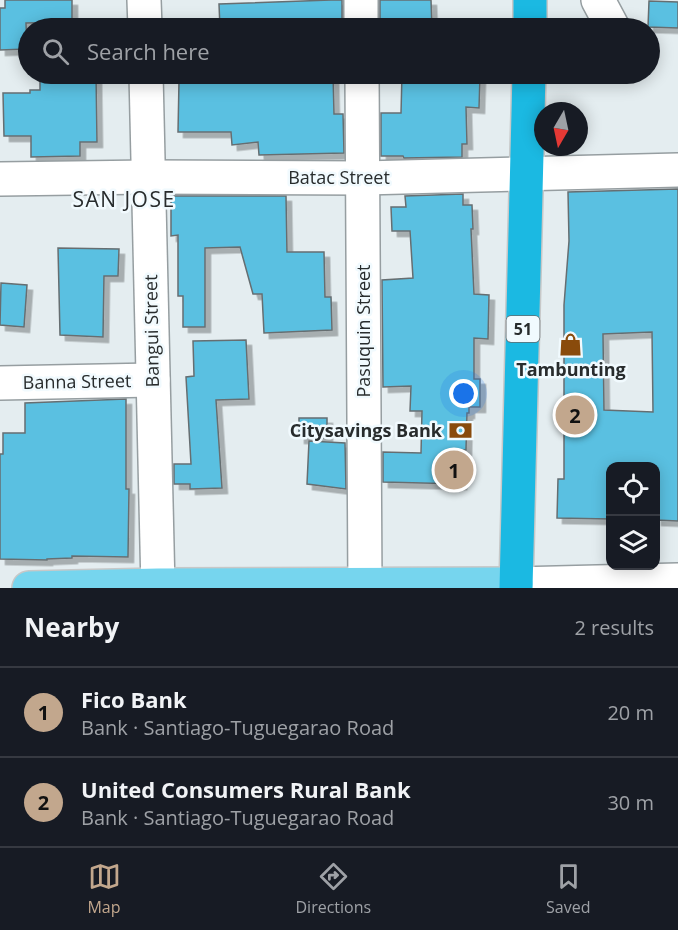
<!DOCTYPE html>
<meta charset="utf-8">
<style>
:root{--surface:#171b24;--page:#242831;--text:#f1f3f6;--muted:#9ea1a6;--line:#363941;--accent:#c2a78d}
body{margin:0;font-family:"Open Sans",sans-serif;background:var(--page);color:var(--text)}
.controls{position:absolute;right:18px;bottom:18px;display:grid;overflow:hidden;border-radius:12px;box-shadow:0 3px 15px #0003}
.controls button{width:54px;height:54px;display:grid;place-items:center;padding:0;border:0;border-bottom:2px solid var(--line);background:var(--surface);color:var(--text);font:30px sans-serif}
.compass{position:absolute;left:534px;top:102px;width:54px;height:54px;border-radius:50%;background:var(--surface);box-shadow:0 3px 15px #0003;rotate:189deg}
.you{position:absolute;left:464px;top:394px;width:21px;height:21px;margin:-15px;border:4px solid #fff;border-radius:50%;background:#1a73e8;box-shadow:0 0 0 9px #1a73e833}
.badge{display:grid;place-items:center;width:39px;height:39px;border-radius:50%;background:var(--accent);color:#111;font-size:20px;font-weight:700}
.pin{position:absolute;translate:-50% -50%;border:3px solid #fff;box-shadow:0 2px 6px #0006}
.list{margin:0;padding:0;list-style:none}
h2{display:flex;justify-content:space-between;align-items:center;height:78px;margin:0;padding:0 24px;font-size:26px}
h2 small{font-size:20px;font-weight:400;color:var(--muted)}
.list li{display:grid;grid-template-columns:39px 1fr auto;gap:18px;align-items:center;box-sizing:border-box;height:90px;padding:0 24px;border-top:2px solid var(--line)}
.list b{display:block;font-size:22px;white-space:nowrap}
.list p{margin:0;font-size:20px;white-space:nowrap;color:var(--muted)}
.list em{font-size:20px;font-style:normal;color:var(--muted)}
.icon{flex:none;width:33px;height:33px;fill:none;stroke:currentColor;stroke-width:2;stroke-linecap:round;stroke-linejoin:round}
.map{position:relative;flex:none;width:678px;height:588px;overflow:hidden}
.search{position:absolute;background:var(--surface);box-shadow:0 3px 15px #0003;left:18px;right:18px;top:18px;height:66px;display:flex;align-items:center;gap:15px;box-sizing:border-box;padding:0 21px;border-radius:33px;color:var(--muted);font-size:22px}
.sheet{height:258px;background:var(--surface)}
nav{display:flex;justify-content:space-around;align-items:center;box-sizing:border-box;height:84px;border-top:2px solid var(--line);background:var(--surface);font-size:16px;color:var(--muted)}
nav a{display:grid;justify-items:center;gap:3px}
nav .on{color:var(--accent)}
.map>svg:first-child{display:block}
</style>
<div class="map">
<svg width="678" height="588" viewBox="0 0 678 588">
<defs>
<filter id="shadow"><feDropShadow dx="5.5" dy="5.5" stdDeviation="0" flood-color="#0004"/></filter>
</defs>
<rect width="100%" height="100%" fill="#e4edf0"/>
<!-- building -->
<g fill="#5ac0e1" stroke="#666e71" stroke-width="1.5" fill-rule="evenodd" filter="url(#shadow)">
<path d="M 5,0 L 72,0 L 72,22 L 26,23 L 27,49 L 0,50 L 0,8 L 5,8 Z"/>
<path d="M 331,0 L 342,0 L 342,28 L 220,28 L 219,4 Z"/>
<path d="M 380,0 L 431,0 L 432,28 L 380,28 Z"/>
<path d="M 649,1 L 678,2 L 678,28 L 648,27 Z"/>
<path d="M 40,74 L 96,74 L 97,142 L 80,142 L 80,156 L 31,157 L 31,136 L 4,136 L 3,93 L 30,93 L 30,90 L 40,90 Z"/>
<path d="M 188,74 L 333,74 L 334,114 L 343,114 L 344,153 L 259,155 L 258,142 L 232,145 L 231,132 L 178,132 L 179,81 L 189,81 Z"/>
<path d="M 402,74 L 465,74 L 465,75 L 480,76 L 479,108 L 466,107 L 467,144 L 462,144 L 462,157 L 404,158 L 403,156 L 381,156 L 381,113 L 401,113 Z"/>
<path d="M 678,189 L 678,521 L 656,520 L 656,466 L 610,466 L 610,519 L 557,518 L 558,479 L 564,479 L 564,305 L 569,241 L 568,192 ZM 652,332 L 653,412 L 604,410 L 603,334 Z"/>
<path d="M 463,194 L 463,205 L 472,205 L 473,229 L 471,229 L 474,294 L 489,295 L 488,339 L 474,338 L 474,379 L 480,379 L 480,407 L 469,407 L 469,413 L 467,413 L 466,450 L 462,450 L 461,484 L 383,482 L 383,452 L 421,453 L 422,411 L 410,411 L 411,386 L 383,387 L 382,280 L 413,278 L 410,231 L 392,231 L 391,207 L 406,207 L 405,196 Z"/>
<path d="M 171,196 L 286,196 L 287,252 L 324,252 L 325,297 L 331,297 L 332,330 L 264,333 L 262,294 L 253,294 L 240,247 L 205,248 L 205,327 L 183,327 L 183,296 L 178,296 L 178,235 L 171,236 Z"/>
<path d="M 58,248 L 119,249 L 118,276 L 104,276 L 103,337 L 60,335 Z"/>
<path d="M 1,283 L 27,285 L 24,327 L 0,325 Z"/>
<path d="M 246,340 L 249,399 L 216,400 L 222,488 L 190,489 L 190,484 L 174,484 L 174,464 L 191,464 L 186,377 L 194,376 L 193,341 Z"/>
<path d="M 126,399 L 126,489 L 129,489 L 128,557 L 72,556 L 72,558 L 47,559 L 47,560 L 0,559 L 0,454 L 3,454 L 3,433 L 25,433 L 25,403 Z"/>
<rect x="299" y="418" width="28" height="20"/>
<path d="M 309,441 L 345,443 L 346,489 L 307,484 Z"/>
</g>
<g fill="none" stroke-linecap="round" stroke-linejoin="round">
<defs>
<g id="minor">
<path d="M 144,0 L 145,28"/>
<path d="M 361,0 L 361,28"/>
<path d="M 598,0 L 613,28"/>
<path d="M 146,74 L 158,588"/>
<path d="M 362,74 L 365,588"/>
<path d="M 0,179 L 149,177 L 364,178 L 678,170"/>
<path d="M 0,383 L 153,380"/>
<path d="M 516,584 L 678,580"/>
</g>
<path id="major" d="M 29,588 L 158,585 L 516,584"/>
<g id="highway">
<path d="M 530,28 L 530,0"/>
<path d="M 516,588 L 529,74"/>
</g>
</defs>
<!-- minor casing -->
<use href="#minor" stroke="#969ea1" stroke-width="36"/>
<!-- major casing -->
<use href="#major" stroke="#c7c8c8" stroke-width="36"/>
<!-- highway casing -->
<use href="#highway" stroke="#c7c8c8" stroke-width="36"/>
<!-- minor -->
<use href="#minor" stroke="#fff" stroke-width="33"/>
<!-- major -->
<use href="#major" stroke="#76d5ee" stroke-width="33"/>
<!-- highway -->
<use href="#highway" stroke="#1bb9e2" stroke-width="33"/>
</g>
<!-- icons -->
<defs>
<symbol id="shop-bare" viewBox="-9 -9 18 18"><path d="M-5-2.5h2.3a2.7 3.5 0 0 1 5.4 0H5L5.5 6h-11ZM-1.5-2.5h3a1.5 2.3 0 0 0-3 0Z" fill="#894b0c" stroke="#f1fafe" stroke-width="2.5" paint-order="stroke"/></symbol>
<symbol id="bank-bare" viewBox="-9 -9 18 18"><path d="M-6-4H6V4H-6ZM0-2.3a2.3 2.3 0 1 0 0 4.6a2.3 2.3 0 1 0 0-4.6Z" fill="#894b0c" stroke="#f1fafe" stroke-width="2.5" paint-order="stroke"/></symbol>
</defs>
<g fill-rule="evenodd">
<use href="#shop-bare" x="554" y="328" width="33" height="33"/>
<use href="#bank-bare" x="444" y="414" width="33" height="33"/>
</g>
<g text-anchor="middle" stroke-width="5" stroke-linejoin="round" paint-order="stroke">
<!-- shield labels -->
<rect fill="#f1fafe" stroke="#646a6c" stroke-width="1.5" x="506.5" y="316" width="33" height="26" rx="4.5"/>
<g font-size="16" font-weight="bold" fill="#282c2d">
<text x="523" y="335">51</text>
</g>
<!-- street labels -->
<g font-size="18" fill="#282c2d" stroke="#f1fafe">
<text x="339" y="184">Batac Street</text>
<text transform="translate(152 331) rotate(-91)" y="6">Bangui Street</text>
<text transform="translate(364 331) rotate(-90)" y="6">Pasuquin Street</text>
<text transform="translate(77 382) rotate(-1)" y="6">Banna Street</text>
</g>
<!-- poi labels -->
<g font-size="18" font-weight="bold" fill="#282c2d" stroke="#f1fafe">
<text x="571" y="376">Tambunting</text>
<text x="442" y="437" text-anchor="end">Citysavings Bank</text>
</g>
<!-- quarter labels -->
<g font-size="21" letter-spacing="1.5" fill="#282c2d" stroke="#f1fafe">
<text x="124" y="207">SAN JOSE</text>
</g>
</g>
</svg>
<div class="controls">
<button><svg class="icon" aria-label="locate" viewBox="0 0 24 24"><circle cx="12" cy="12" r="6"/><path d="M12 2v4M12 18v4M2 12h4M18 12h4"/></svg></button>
<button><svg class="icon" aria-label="layers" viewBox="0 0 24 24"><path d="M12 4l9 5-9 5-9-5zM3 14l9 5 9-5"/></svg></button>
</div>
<svg class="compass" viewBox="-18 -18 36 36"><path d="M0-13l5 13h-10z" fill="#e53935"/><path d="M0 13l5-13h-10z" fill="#9ea1a6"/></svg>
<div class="you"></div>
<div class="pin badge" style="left:454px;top:470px">1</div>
<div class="pin badge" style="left:575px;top:415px">2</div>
<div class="search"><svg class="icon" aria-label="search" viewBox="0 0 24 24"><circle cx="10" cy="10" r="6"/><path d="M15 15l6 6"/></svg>Search here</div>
</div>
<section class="sheet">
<h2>Nearby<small>2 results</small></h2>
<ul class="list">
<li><span class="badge">1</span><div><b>Fico Bank</b><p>Bank · Santiago-Tuguegarao Road</p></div><em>20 m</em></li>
<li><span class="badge">2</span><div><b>United Consumers Rural Bank</b><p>Bank · Santiago-Tuguegarao Road</p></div><em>30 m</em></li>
</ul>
</section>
<nav>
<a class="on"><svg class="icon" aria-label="map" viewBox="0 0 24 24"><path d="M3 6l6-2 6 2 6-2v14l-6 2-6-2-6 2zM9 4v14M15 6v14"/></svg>Map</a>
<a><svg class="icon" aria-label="directions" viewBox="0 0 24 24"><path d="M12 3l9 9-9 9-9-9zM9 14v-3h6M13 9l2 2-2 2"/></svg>Directions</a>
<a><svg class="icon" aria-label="saved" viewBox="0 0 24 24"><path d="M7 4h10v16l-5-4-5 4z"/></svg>Saved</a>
</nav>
